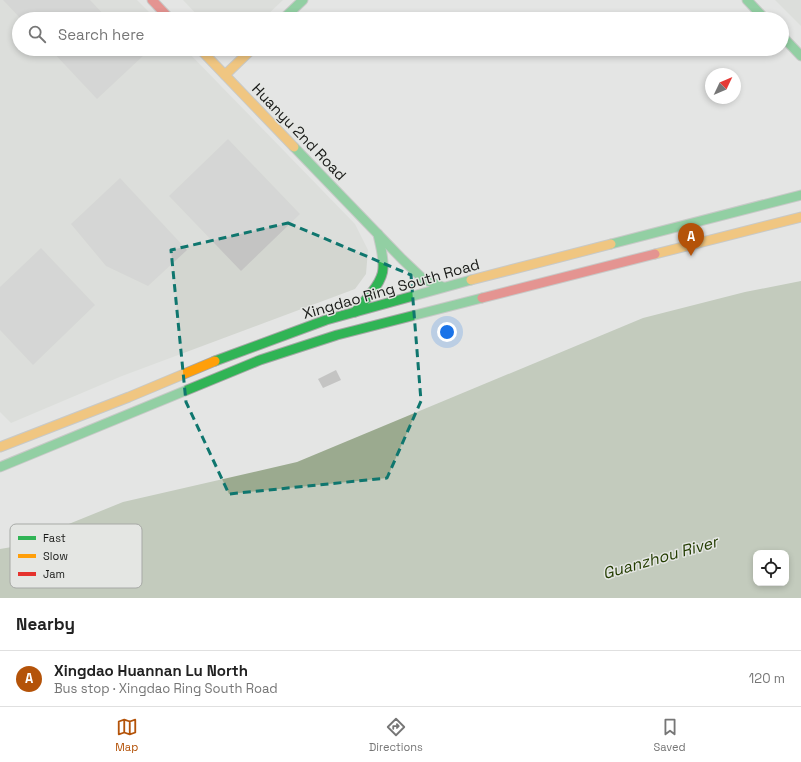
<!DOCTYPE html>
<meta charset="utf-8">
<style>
:root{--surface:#fff;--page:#f2f2f2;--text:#222;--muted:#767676;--line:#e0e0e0;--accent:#b45309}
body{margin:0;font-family:"Space Grotesk",sans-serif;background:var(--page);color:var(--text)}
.controls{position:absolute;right:12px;bottom:12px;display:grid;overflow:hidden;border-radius:8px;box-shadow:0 2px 6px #0003}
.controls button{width:36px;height:36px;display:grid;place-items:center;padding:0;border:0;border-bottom:1px solid var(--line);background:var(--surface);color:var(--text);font:20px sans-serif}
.compass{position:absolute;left:705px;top:68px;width:36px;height:36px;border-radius:50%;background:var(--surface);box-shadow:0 2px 6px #0003;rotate:46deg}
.you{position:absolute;left:447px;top:332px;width:14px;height:14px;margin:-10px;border:3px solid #fff;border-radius:50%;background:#1a73e8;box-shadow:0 0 0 6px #1a73e833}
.badge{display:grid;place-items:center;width:26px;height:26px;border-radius:50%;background:var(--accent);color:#fff;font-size:13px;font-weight:700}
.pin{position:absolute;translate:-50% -33px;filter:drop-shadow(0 1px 2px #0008)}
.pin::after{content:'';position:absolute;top:21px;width:14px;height:12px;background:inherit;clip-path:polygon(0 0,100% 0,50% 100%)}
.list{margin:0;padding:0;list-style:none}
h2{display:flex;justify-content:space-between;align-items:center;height:52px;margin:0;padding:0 16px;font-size:17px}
h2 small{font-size:13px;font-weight:400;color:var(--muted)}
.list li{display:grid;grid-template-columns:26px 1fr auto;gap:12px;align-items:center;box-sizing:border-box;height:56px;padding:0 16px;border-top:1px solid var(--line)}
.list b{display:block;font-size:15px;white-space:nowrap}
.list p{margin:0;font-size:13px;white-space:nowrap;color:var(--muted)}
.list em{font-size:13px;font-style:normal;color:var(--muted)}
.icon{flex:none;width:22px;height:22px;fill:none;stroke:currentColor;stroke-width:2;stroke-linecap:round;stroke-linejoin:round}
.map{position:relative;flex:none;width:801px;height:598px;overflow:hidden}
.search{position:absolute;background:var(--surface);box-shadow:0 2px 6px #0003;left:12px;right:12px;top:12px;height:44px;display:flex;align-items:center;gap:10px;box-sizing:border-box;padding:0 14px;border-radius:22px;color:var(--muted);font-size:15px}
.sheet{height:108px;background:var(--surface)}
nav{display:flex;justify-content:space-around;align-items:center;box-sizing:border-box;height:56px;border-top:1px solid var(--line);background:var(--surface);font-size:11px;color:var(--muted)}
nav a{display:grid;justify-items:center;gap:2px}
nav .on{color:var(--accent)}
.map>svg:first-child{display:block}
</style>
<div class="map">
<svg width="801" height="598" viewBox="0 0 801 598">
<rect width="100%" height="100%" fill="#e4e5e4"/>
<!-- built -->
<g fill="#d3d6d0">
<path d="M 0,0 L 137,0 L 156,19 L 19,19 L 19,49 L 185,49 L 355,224 L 368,250 L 366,274 L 355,289 L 122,376 L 11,423 L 0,412 Z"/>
<path d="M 183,0 L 283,0 L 263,19 L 201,19 Z"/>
<path d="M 775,0 L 801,0 L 801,26 Z"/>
</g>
<!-- water -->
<path fill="#9baa8f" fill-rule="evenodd" d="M 801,281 L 801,598 L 0,598 L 0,549 L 12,547 L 123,502 L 297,462 L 643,318 L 745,292 ZM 756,553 L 786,553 L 786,583 L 756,583 Z"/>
<!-- building -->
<g fill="#c4c4c3">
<path d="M 3,0 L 90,0 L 108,19 L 21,19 Z"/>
<path d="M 50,49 L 137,49 L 143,56 L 97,99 Z"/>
<path d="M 228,139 L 300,214 L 241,271 L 169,196 Z"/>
<path d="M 120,178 L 187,250 L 148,286 L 106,266 L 71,224 Z"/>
<path d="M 41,248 L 95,305 L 33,365 L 0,330 L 0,287 Z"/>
<path d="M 336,370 L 341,380 L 323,388 L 318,379 Z"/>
</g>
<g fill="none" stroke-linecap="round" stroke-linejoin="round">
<defs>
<g id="fast">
<path d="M 747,0 L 765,19"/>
<path d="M 283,19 L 303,0"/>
<path d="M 782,36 L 801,56"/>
<path d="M 294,147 L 402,259 L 423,279 L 443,287"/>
<path d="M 611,244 L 801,195"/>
<path d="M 355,312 C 364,301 383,283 383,268 C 384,257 380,245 378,234"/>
<path d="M 215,361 L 326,320 L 471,280"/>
<path d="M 0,467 L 260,360 L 337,335 L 482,298"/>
</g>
<g id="slow">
<path d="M 200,49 L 294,147"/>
<path d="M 225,75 L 252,49"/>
<path d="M 655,254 L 801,217"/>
<path d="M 471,280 L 611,244"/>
<path d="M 0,447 L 129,397 L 215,361"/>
</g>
<g id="jam">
<path d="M 152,0 L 170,19"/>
<path d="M 482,298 L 655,254"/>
</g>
</defs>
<!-- fast casing -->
<use href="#fast" stroke="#a6a7a6" stroke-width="11"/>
<!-- slow casing -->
<use href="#slow" stroke="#a6a7a6" stroke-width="11"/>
<!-- jam casing -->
<use href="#jam" stroke="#a6a7a6" stroke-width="11"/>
<!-- fast -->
<use href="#fast" stroke="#30b455" stroke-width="9"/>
<!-- slow -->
<use href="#slow" stroke="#ff9f0a" stroke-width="9"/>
<!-- jam -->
<use href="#jam" stroke="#e5322d" stroke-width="9"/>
</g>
<!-- marked area -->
<path d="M0 0H801V598H0ZM 288,223 L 411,275 L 421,401 L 387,478 L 229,494 L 186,402 L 171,250 Z" fill="#e4e5e4" fill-opacity=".55" fill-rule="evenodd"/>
<path fill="none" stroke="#0f766e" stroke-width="3" stroke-dasharray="8 5" stroke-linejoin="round" d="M 288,223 L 411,275 L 421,401 L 387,478 L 229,494 L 186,402 L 171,250 Z"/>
<g text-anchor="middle" stroke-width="3" stroke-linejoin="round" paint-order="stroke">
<!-- street labels -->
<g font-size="15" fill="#1a1b19" stroke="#e4e6e3">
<text transform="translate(299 132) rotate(46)" y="5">Huanyu 2nd Road</text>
<text transform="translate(391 289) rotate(-16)" y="5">Xingdao Ring South Road</text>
</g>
<!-- water labels -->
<g font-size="16" font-style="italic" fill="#233c00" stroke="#e4e6e3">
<text transform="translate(660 557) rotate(-16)" y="6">Guanzhou River</text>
</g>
</g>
<!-- legend -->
<rect x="10" y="524" width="132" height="64" rx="6" fill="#e4e6e3" stroke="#a7a9a6" stroke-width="1"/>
<rect x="18" y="536" width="18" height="4" fill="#30b455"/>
<rect x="18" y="554" width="18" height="4" fill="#ff9f0a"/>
<rect x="18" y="572" width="18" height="4" fill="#e5322d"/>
<g font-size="11" fill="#1a1b19">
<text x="43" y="542">Fast</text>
<text x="43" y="560">Slow</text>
<text x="43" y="578">Jam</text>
</g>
</svg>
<div class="controls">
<button><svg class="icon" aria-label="locate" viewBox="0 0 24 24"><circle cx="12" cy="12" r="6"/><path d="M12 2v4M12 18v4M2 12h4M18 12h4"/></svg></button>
</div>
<svg class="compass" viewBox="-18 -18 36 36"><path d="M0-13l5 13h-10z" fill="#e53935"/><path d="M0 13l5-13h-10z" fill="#767676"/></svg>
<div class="you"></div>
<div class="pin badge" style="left:691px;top:256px">A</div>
<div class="search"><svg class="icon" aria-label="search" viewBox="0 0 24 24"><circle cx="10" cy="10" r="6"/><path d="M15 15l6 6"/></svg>Search here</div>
</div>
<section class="sheet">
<h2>Nearby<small></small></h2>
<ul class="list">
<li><span class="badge">A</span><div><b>Xingdao Huannan Lu North</b><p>Bus stop · Xingdao Ring South Road</p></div><em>120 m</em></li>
</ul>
</section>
<nav>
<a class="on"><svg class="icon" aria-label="map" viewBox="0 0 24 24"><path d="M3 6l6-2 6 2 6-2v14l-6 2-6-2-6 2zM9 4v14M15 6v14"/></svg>Map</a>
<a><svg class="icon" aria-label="directions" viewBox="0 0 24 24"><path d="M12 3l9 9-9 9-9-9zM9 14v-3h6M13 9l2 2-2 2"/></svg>Directions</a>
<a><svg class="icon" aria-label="saved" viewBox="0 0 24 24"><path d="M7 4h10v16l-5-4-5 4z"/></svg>Saved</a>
</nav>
